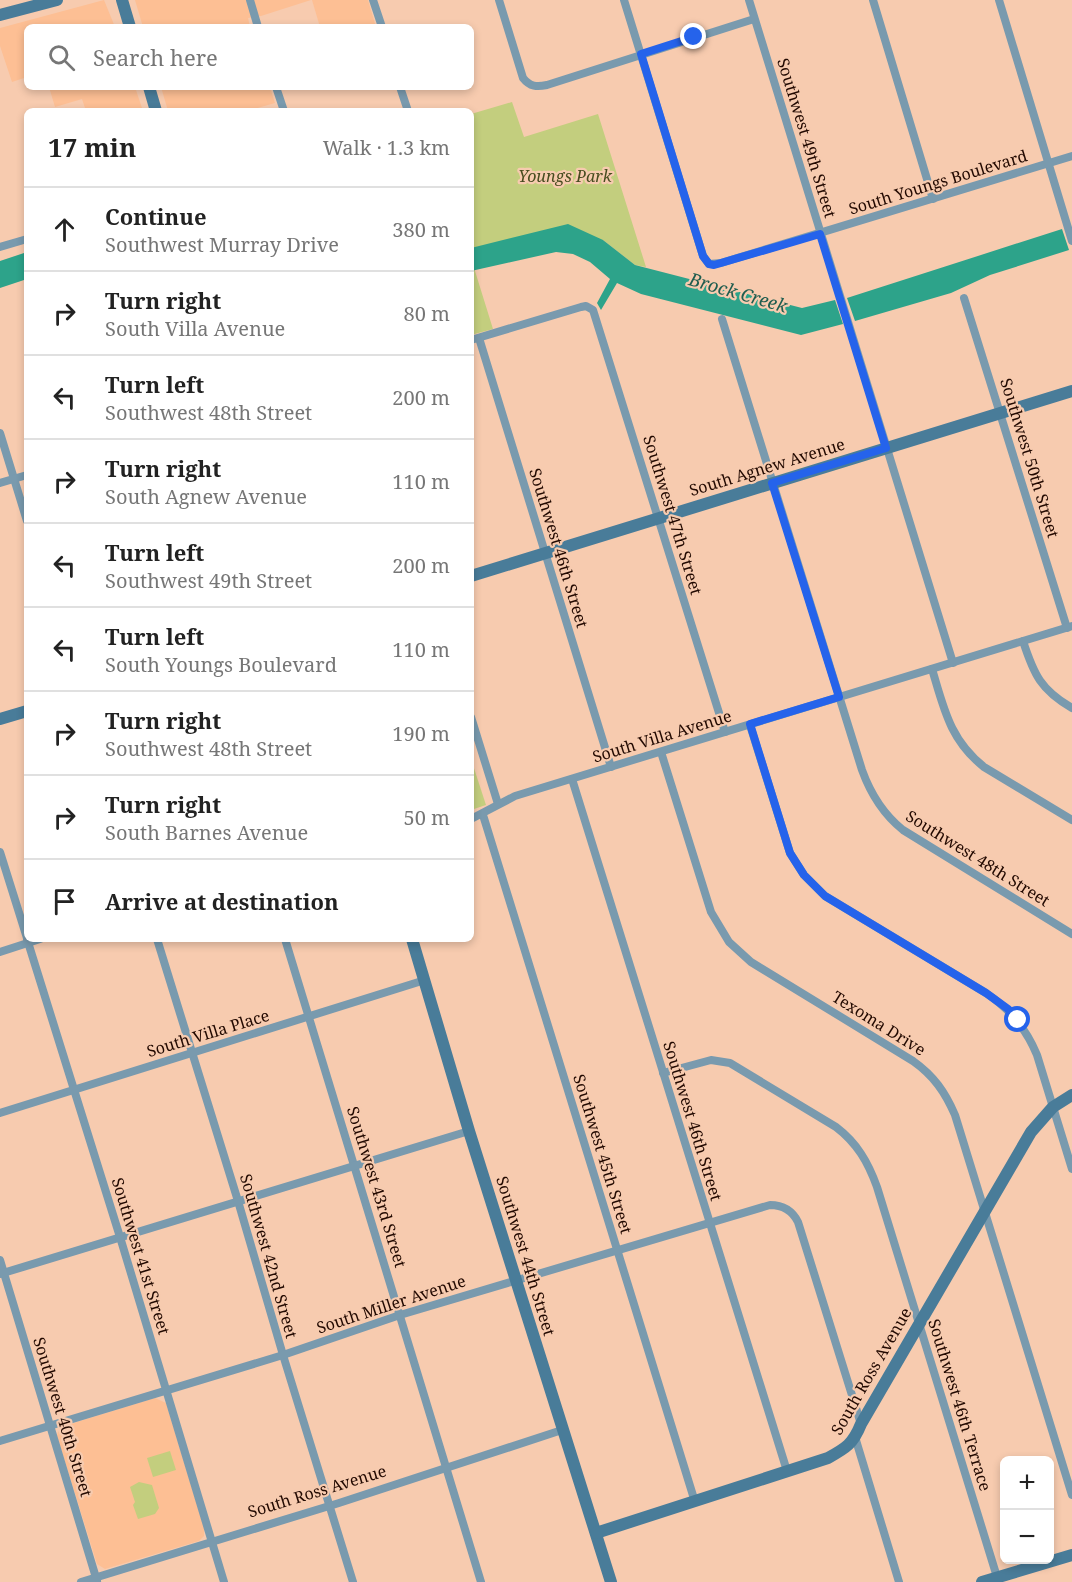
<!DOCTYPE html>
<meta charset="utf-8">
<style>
:root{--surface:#fff;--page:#f6f6f6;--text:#222;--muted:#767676;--line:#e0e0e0}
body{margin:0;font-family:"Noto Serif",serif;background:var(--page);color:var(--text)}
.controls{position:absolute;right:18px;bottom:18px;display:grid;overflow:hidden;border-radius:9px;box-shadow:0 3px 9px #0003}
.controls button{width:54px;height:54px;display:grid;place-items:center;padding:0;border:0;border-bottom:2px solid var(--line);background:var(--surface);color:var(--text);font:30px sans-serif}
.stop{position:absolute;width:18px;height:18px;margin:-14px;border:4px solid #2563eb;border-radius:50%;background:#fff}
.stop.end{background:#2563eb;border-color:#fff;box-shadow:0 2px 6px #0008}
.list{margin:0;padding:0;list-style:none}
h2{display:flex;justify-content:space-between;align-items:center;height:78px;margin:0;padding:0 24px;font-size:26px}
h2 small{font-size:20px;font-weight:400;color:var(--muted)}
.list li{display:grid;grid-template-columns:39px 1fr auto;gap:18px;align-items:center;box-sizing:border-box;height:84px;padding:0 24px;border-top:2px solid var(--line)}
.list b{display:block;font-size:22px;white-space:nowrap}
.list p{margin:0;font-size:20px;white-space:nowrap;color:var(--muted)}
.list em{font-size:20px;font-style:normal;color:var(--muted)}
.icon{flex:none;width:33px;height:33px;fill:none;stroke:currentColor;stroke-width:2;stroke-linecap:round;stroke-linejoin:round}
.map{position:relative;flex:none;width:1072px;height:1582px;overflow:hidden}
.search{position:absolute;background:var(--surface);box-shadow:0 3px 9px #0003;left:24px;top:24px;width:450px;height:66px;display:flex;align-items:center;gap:15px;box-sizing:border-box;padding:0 21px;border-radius:9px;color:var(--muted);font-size:22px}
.panel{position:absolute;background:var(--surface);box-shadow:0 3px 9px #0003;left:24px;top:108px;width:450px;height:834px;border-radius:9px}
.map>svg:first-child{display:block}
</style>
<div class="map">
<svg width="1072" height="1582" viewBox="0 0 1072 1582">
<rect width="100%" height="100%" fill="#f7cbaf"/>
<!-- built -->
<g fill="#fdbf94">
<path d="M 104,0 L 115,27 L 27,27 L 27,77 L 12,82 L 0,46 L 0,28 Z"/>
<path d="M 135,0 L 311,0 L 261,16 L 248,18 L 250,27 L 143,27 Z"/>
<path d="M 312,0 L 368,0 L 376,27 L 320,27 Z"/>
<path d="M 49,87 L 135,87 L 143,111 L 86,111 L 82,99 L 55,107 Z"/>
<path d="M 161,87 L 270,87 L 275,103 L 247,111 L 168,111 Z"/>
<path d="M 155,1398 L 166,1403 L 204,1528 L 204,1536 L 199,1541 L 105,1569 L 97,1564 L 57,1436 L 58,1432 L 64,1426 Z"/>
</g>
<!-- green -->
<g fill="#c3ce7e">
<path d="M 512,102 L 524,137 L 598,114 L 646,267 L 635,265 L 603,240 L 475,248 L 475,271 L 493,329 L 471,335 L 471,114 Z"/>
<path d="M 471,759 L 486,805 L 471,810 Z"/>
<path d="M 170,1451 L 176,1470 L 153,1477 L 147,1458 Z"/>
<path d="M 139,1482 L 152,1485 L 159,1508 L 155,1514 L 138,1519 L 133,1505 L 135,1502 L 130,1487 Z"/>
</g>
<!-- water -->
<g fill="#2da38a">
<path d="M 568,224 L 603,240 L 635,265 L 802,308 L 835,300 L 843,324 L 801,335 L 641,294 L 617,283 L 601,310 L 597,303 L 610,279 L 590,262 L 573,254 L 556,252 L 471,271 L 471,248 Z"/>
<path d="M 1062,229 L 1069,250 L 990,275 L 951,293 L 855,321 L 847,298 Z"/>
<path d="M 27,252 L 27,279 L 0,288 L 0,261 Z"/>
</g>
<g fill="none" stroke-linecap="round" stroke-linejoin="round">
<!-- street -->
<g stroke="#799aae" stroke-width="8">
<path d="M 250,0 L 258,27"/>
<path d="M 373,0 L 382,27"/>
<path d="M 499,0 L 523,78 C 530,87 537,87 547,85 L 754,19"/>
<path d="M 624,0 L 703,256 L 709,264 L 721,263 L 1072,156"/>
<path d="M 749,0 L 953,663"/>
<path d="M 873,0 L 933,199"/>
<path d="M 999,0 L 1072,241"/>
<path d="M 276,87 L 284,111"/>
<path d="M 400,87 L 408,111"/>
<path d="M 0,247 L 27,239"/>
<path d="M 964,298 L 1067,628"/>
<path d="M 722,319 L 862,770 C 871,795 883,814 903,830 L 1072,934"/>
<path d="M 479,338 L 611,767"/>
<path d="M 471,340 L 581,307 L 586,306 L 593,310 L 725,732"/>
<path d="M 0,433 L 27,521"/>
<path d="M 0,483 L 27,475"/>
<path d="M 1023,641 C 1034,675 1041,690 1072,708"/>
<path d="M 932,669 C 944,709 950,740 984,767 L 1072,820"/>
<path d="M 471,717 L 498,804"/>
<path d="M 750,725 L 790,853 L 804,875 L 825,896 L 986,993 C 1010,1009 1026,1028 1037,1055 L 1072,1169"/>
<path d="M 661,752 L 711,912 L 729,942 L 751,962 L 913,1061 C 934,1076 945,1092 955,1115 L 1072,1495"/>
<path d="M 572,779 L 787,1471"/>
<path d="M 483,815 L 695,1502"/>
<path d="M 471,819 L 515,796 L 1072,626"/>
<path d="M 0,852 L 27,938"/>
<path d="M 27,939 L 120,1237 L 224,1582"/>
<path d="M 157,939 L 238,1201 L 283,1355 L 353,1582"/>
<path d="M 285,939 L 481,1582"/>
<path d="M 0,952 L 40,939"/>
<path d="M 663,1073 L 711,1060 L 730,1063 L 836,1127 C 857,1143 868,1162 877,1187 L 997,1577"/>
<path d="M 0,1113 L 425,980"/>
<path d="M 0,1260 L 97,1581"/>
<path d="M 0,1274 L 469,1131"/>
<path d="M 855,1437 L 899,1582"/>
<path d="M 0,1441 L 283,1355 L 400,1315 L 770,1205 C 783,1205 792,1210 798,1222 L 861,1424"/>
<path d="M 81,1582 L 339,1503 L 562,1430"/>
</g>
<!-- secondary -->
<g stroke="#497c99" stroke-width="12">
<path d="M 122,0 L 130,27"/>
<path d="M 0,15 L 57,0"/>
<path d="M 149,87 L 156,111"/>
<path d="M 471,576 L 1072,391"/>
<path d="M 0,719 L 27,711"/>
<path d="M 412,939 L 469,1131 L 611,1582"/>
<path d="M 596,1533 L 828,1458 C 846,1448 853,1444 861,1424 L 1031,1132 L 1053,1107 L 1072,1095"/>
<path d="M 982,1582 L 1072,1555"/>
</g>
</g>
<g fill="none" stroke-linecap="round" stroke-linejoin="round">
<!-- route -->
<path stroke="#2563eb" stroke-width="8" d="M 694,37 L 641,54 L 703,256 L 709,264 L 714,265 L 820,234 L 886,448 L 772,483 L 839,697 L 750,724 L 790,853 L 804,875 L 825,896 L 986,993 L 1008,1009 L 1018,1020"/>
</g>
<g text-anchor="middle" stroke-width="4.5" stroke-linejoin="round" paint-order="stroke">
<!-- street labels -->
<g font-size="16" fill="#220900" stroke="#f7cbaf">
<text transform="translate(807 138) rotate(73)" y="6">Southwest 49th Street</text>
<text transform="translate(938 182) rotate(-17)" y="6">South Youngs Boulevard</text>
<text transform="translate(1030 458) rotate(73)" y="6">Southwest 50th Street</text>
<text transform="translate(767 467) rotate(-17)" y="6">South Agnew Avenue</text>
<text transform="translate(673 515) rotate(73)" y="6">Southwest 47th Street</text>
<text transform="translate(559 548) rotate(73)" y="6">Southwest 46th Street</text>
<text transform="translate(662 736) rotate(-17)" y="6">South Villa Avenue</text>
<text transform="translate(978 858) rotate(32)" y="6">Southwest 48th Street</text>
<text transform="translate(879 1023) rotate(32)" y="6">Texoma Drive</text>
<text transform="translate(208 1033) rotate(-17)" y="6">South Villa Place</text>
<text transform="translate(693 1121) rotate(73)" y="6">Southwest 46th Street</text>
<text transform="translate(603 1154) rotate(73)" y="6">Southwest 45th Street</text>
<text transform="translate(377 1187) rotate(73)" y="6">Southwest 43rd Street</text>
<text transform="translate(141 1256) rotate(73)" y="6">Southwest 41st Street</text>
<text transform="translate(269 1256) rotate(74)" y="6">Southwest 42nd Street</text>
<text transform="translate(526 1256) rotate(73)" y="6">Southwest 44th Street</text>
<text transform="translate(391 1304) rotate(-18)" y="6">South Miller Avenue</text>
<text transform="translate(871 1371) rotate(-60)" y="6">South Ross Avenue</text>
<text transform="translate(960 1405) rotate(73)" y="6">Southwest 46th Terrace</text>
<text transform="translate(63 1417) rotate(73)" y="6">Southwest 40th Street</text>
<text transform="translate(317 1491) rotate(-17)" y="6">South Ross Avenue</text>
</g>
<!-- park labels -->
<g font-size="16" font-style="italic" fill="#474c1f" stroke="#f7cbaf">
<text x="565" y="182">Youngs Park</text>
</g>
<!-- water labels -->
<g font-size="18" font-style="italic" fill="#205d4f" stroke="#f7cbaf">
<text transform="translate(738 293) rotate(16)" y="6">Brock Creek</text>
</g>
</g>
</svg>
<div class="controls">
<button>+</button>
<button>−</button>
</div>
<div class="stop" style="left:1018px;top:1020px"></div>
<div class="stop end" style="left:694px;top:37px"></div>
<div class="search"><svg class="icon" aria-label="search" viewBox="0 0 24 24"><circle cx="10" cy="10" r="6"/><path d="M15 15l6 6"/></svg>Search here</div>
<section class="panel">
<h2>17 min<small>Walk · 1.3 km</small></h2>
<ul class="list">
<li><svg class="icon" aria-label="ahead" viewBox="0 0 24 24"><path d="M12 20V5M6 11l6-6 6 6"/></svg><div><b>Continue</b><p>Southwest Murray Drive</p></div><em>380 m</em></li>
<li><svg class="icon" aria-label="right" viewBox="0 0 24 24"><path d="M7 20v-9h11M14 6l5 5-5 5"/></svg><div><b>Turn right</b><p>South Villa Avenue</p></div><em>80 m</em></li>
<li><svg class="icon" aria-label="left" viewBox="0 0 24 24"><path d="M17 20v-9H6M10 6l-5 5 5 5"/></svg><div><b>Turn left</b><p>Southwest 48th Street</p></div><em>200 m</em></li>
<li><svg class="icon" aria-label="right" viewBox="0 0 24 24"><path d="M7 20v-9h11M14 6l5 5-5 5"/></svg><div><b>Turn right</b><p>South Agnew Avenue</p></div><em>110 m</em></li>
<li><svg class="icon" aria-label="left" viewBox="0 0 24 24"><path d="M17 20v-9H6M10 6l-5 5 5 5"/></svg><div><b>Turn left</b><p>Southwest 49th Street</p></div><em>200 m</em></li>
<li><svg class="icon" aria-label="left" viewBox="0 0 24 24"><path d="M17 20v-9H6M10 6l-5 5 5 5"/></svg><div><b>Turn left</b><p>South Youngs Boulevard</p></div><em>110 m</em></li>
<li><svg class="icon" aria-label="right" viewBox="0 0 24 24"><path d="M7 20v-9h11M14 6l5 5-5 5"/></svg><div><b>Turn right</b><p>Southwest 48th Street</p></div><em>190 m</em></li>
<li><svg class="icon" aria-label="right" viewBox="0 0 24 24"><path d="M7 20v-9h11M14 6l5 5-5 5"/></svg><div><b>Turn right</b><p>South Barnes Avenue</p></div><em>50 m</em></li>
<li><svg class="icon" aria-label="arrive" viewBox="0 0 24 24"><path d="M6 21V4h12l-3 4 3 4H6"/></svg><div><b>Arrive at destination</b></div></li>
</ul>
</section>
</div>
